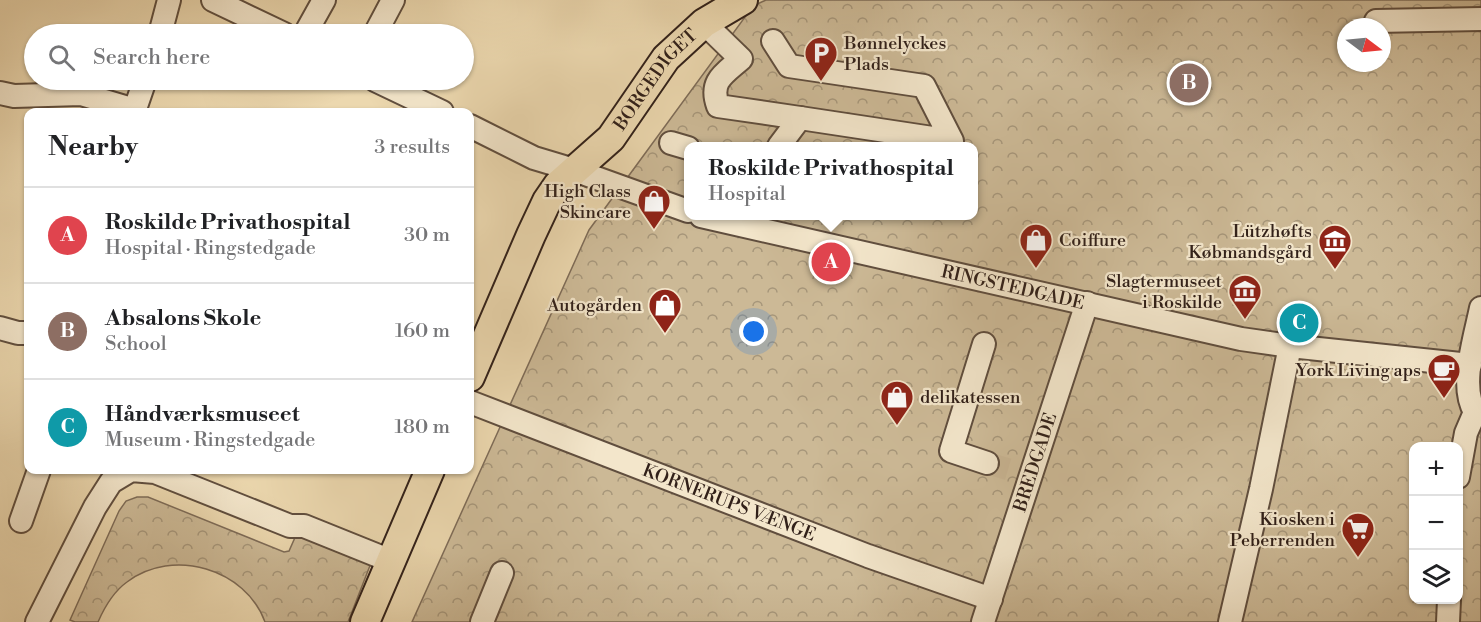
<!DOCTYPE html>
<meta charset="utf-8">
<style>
:root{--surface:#fff;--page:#f2f2f2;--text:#202124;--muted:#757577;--line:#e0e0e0;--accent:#b45309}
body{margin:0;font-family:"Libre Bodoni",serif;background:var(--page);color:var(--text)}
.controls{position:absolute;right:18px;bottom:18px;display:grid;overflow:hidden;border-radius:12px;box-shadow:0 2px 4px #0004}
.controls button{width:54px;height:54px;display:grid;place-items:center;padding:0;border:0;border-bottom:2px solid var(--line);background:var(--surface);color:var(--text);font:30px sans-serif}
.compass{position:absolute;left:1337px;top:18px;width:54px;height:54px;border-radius:50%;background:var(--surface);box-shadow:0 2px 4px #0004;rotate:106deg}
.you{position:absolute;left:754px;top:332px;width:21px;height:21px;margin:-15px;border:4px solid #fff;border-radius:50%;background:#1a73e8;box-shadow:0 0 0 9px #1a73e833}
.badge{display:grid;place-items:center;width:39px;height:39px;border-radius:50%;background:var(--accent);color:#fff;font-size:20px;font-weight:700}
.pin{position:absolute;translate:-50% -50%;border:3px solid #fff;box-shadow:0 2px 6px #0006}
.popup{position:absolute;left:684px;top:142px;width:294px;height:78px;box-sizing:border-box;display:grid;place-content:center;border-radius:12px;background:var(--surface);filter:drop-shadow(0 2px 4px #0005);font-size:20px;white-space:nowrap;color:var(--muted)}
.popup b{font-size:22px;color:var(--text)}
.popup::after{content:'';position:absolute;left:50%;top:100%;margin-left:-12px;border:12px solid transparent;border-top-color:var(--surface)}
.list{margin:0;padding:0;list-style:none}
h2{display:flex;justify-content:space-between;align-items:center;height:78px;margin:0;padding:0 24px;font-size:26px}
h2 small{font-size:20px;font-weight:400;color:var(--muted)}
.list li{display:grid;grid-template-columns:39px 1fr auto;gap:18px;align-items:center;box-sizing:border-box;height:96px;padding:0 24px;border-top:2px solid var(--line)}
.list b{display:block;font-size:22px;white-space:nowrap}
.list p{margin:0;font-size:20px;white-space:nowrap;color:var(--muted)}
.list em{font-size:20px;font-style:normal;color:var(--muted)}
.icon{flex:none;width:33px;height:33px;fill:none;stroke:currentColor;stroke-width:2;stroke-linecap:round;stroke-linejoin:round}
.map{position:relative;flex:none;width:1481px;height:622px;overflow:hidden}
.search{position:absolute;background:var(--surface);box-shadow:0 2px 4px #0004;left:24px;top:24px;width:450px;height:66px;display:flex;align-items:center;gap:15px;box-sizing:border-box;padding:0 21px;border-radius:33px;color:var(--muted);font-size:22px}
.panel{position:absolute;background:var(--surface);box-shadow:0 2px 4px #0004;left:24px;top:108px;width:450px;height:366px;border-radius:12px}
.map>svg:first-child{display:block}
</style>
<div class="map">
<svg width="1481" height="622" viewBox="0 0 1481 622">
<defs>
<pattern id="park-crowns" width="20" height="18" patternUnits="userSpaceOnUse" patternTransform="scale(1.5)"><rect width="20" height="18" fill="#ccb996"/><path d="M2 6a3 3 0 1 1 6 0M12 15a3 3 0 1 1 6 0" fill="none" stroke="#a6967a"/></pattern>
</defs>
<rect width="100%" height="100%" fill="#ecd8af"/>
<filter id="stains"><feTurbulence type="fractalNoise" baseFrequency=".00333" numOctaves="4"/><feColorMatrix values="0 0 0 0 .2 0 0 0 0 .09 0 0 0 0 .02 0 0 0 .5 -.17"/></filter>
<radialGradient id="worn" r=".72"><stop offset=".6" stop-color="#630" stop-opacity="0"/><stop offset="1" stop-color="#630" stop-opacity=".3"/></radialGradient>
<!-- park -->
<g fill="url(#park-crowns)" stroke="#7e6c58" stroke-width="1.5" fill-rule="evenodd">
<path d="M 766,0 L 1481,0 L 1481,622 L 412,622 L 589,230 L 753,6 ZM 1346,27 L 1382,27 L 1382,63 L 1346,63 ZM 688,146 L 974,146 L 974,216 L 688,216 ZM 1414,446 L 1458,446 L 1458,600 L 1414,600 Z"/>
<path d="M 137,497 L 148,497 L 284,552 L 289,551 L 297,533 L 371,563 L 348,622 L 265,622 C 246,569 173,547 127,582 C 113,592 105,606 98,622 L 75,622 L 70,620 L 119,511 L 126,501 Z"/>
</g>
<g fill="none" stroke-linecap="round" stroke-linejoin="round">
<!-- minor-tunnel -->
<path stroke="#c7b391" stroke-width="22" stroke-dasharray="22 11" stroke-linecap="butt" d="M 987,463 L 1017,472"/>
<defs>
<g id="minor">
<path d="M 213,0 L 284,34"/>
<path d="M 1376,21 L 1481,19"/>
<path d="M 704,23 L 741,59 C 724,74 709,81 718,106 L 800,118"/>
<path d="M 160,34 L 169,0"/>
<path d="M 305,34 L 324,0"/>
<path d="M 375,34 L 393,0"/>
<path d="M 773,41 L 789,66 L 924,86 L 952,141 L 800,118 L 779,146"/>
<path d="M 375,80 L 442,112"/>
<path d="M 0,93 L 14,96 L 81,94 L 135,110"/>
<path d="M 134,112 L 145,80"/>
<path d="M 470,126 L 534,158 L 574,170 L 688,211"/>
<path d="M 671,143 L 688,148"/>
<path id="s1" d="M 701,216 L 1241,339 L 1290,346 L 1470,365"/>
<path d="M 0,328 L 18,333 L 28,333"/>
<path d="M 984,344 L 951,451 L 987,463"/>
<path id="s2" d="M 470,402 L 868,556 L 991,599"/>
<path d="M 1475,412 C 1459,386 1475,338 1481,308"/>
<path d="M 1458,477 L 1466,433 L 1475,412"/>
<path d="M 21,521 L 39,470"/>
<path d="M 37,622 L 95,507 L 111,482 L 131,470 L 155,472 L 290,526 L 304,526 L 391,561"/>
<path d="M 482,622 L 502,573"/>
<path id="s3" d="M 983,622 L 1087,303"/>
<path d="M 1230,622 L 1261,489 L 1290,346"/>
<path d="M 1448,622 L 1449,600"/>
</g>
<g id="major">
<path id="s4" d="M 470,377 L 531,235 L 547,201 L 558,185 L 611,138 L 666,58 L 704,23 L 743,0"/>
<path d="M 365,622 L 430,470"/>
</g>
</defs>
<!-- minor casing -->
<use href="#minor" stroke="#604e3e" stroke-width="26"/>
<!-- major casing -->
<use href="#major" stroke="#312019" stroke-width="32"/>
<!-- minor -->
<use href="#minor" stroke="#f3e6cb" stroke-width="22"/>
<!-- major -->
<use href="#major" stroke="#ecd8af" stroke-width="28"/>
</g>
<!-- icons -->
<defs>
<symbol id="parking-pin" viewBox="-11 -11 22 30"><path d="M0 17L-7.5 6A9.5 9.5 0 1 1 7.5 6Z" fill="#8f2418" stroke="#f3e6cb"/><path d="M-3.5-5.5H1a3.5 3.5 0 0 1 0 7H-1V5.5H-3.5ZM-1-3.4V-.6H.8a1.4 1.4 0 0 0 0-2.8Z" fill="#fff"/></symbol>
<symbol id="shop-pin" viewBox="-11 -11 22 30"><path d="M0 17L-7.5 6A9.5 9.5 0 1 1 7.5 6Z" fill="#8f2418" stroke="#f3e6cb"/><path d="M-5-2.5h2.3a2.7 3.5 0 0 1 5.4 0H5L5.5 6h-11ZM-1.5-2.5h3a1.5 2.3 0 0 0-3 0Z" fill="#fff"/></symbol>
<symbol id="museum-pin" viewBox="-11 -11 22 30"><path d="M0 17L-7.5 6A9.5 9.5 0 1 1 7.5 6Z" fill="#8f2418" stroke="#f3e6cb"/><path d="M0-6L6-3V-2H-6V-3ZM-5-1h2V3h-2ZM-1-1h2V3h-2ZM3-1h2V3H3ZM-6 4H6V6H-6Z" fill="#fff"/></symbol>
<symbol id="cafe-pin" viewBox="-11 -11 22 30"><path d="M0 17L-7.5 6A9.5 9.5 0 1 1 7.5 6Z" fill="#8f2418" stroke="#f3e6cb"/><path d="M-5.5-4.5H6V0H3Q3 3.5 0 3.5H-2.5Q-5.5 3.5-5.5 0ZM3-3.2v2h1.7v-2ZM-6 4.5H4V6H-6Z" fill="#fff"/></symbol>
<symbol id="supermarket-pin" viewBox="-11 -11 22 30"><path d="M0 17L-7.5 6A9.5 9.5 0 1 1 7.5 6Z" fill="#8f2418" stroke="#f3e6cb"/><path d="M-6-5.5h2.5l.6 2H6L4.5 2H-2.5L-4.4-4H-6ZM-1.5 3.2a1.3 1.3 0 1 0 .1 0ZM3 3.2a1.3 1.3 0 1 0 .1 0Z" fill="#fff"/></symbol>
</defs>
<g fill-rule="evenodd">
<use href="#parking-pin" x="802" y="34" width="38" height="52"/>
<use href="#shop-pin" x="635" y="182" width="38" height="52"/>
<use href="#shop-pin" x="1017" y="221" width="38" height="52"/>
<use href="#museum-pin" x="1316" y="222" width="38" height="52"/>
<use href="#museum-pin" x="1226" y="272" width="38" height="52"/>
<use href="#shop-pin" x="646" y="286" width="38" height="52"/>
<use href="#cafe-pin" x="1425" y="351" width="38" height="52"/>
<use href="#shop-pin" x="878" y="378" width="38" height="52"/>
<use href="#supermarket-pin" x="1339" y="510" width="38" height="52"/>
</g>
<g text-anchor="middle" stroke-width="4.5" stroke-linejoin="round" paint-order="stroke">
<!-- poi labels -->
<g font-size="18" fill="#312019" stroke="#f3e6cb" text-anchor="end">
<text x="844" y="49" text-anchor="start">Bønnelyckes<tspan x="844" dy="21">Plads</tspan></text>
<text x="631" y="197">High Class<tspan x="631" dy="21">Skincare</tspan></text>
<text x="1312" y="237">Lützhøfts<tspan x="1312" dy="21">Købmandsgård</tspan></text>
<text x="1059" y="246" text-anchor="start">Coiffure</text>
<text x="1222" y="287">Slagtermuseet<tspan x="1222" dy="21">i Roskilde</tspan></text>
<text x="642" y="311">Autogården</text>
<text x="1421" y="376">York Living aps</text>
<text x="920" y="403" text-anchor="start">delikatessen</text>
<text x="1335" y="525">Kiosken i<tspan x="1335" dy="21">Peberrenden</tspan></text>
</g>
<!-- street labels -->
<g font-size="18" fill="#312019" stroke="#f3e6cb">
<text dy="6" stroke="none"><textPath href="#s4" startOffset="356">BORGEDIGET</textPath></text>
<text dy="6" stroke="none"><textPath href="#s1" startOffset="320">RINGSTEDGADE</textPath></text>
<text dy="6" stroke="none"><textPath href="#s3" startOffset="168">BREDGADE</textPath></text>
<text dy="6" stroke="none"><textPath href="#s2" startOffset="278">KORNERUPS VÆNGE</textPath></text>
</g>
</g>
<rect width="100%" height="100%" filter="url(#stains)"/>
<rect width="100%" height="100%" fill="url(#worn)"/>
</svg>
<div class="controls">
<button>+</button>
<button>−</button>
<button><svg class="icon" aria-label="layers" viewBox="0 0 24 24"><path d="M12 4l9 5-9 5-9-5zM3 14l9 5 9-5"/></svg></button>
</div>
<svg class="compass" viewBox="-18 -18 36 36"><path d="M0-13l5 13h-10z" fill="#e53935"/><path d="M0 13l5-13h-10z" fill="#757577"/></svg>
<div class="you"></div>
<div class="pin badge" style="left:831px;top:262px;background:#e0444e">A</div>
<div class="popup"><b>Roskilde Privathospital</b>Hospital</div>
<div class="pin badge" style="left:1189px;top:83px;background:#8d6e63">B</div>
<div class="pin badge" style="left:1299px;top:323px;background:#0f9aa8">C</div>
<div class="search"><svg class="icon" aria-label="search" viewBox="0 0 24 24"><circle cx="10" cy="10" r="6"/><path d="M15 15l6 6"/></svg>Search here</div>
<section class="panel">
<h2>Nearby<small>3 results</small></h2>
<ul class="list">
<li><span class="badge" style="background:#e0444e">A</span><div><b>Roskilde Privathospital</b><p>Hospital · Ringstedgade</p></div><em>30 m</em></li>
<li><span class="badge" style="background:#8d6e63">B</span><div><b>Absalons Skole</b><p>School</p></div><em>160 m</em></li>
<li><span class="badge" style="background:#0f9aa8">C</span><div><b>Håndværksmuseet</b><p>Museum · Ringstedgade</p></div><em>180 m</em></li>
</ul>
</section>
</div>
